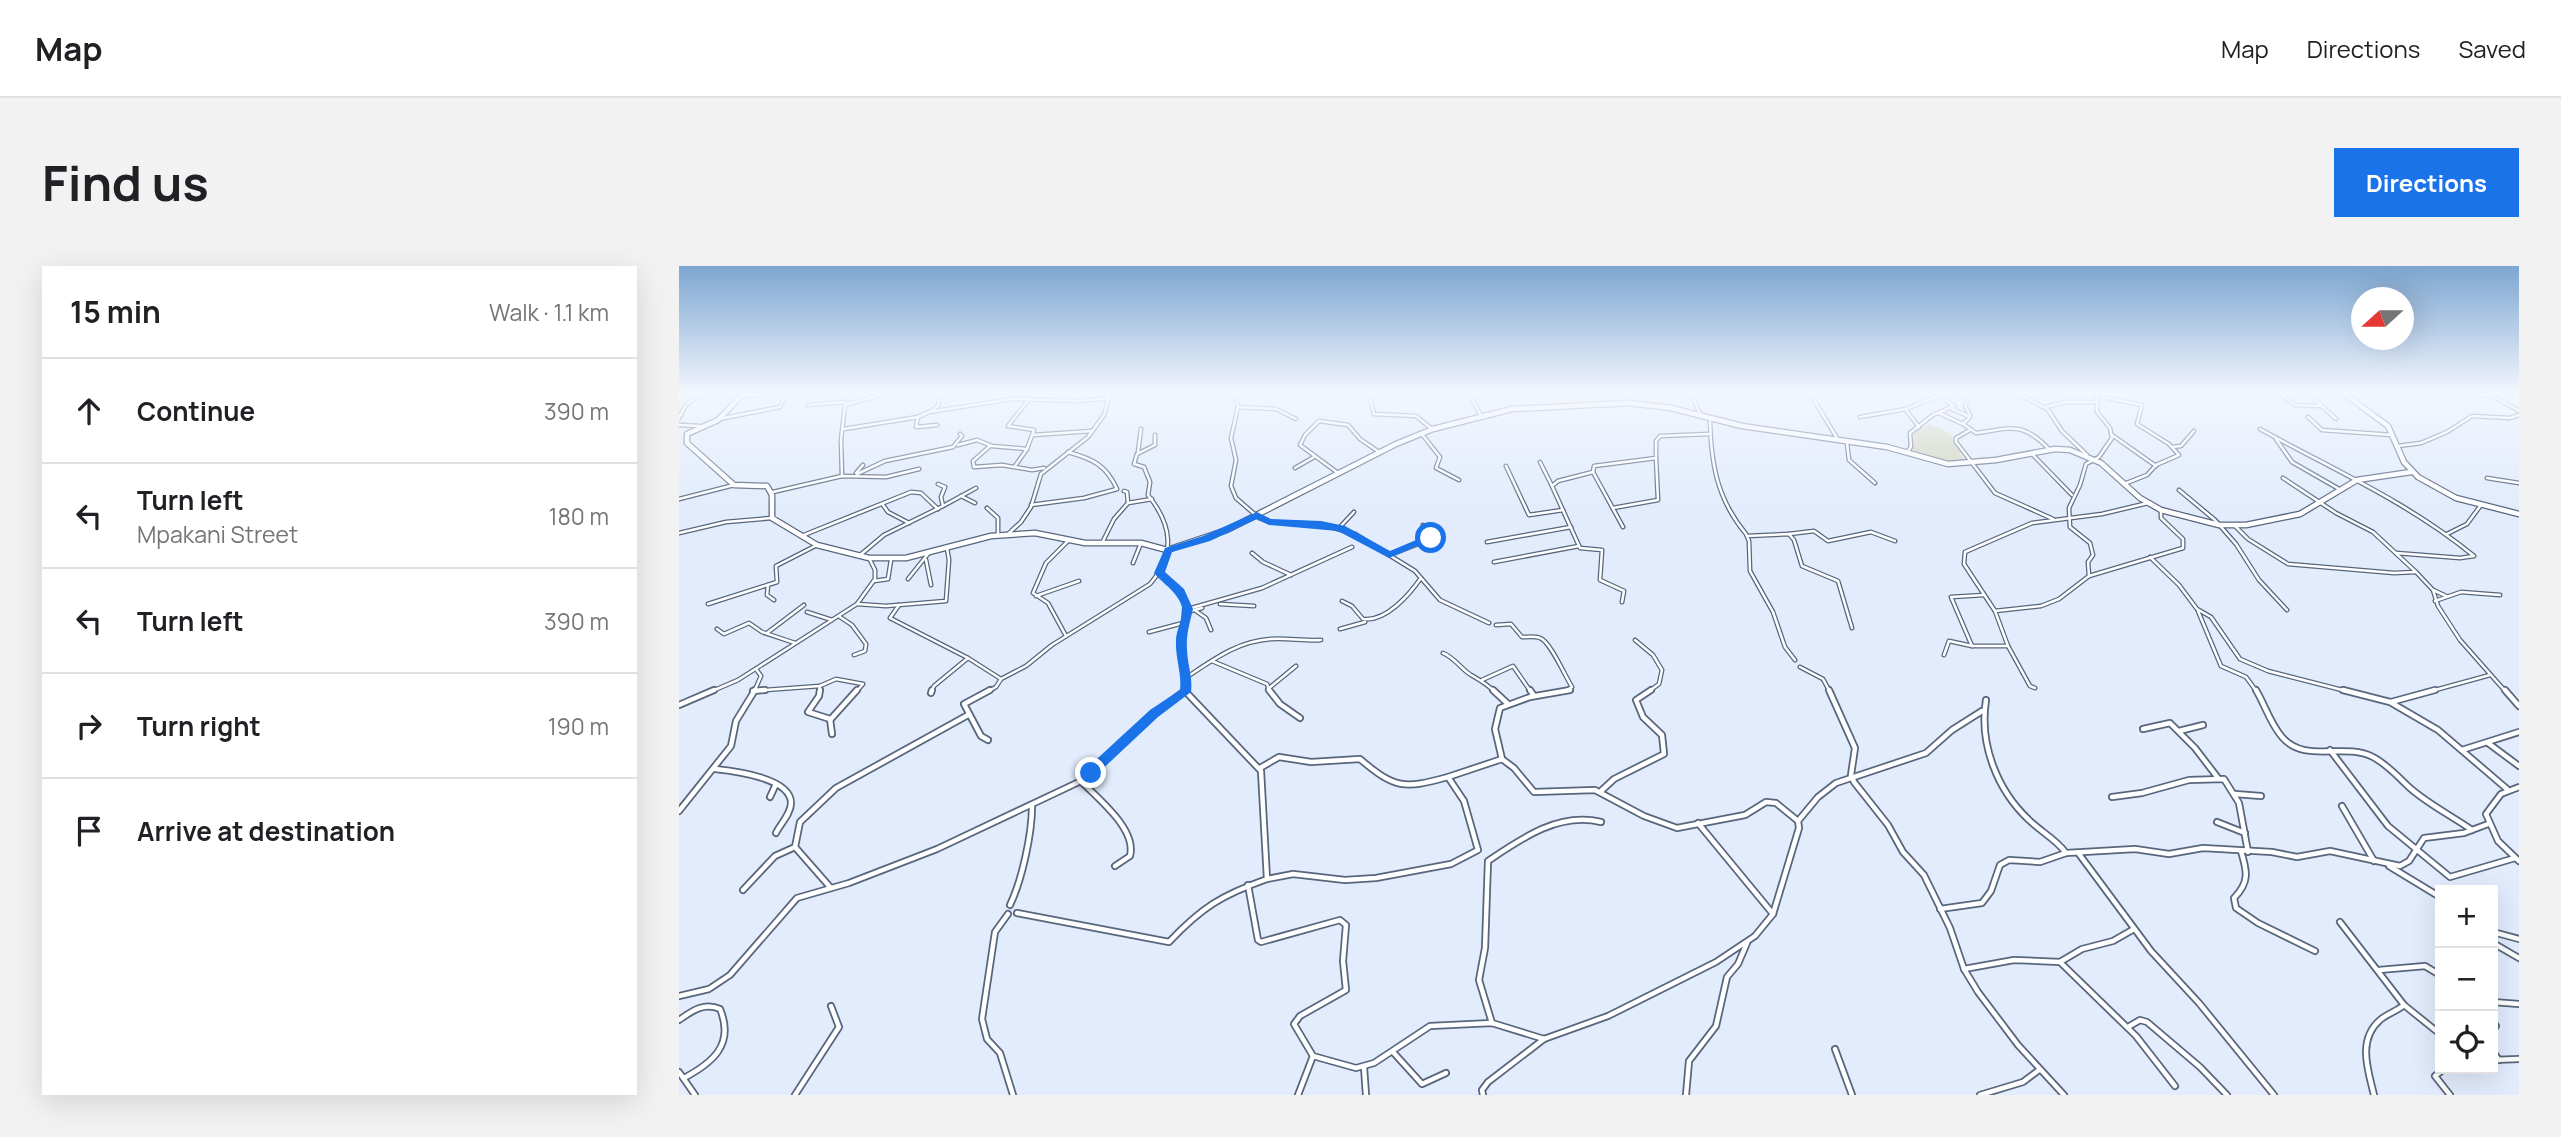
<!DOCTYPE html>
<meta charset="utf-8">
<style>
:root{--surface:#fff;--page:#f2f2f2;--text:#202124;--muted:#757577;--line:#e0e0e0;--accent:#1a73e8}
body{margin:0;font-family:Manrope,sans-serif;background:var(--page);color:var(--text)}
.controls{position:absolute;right:21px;bottom:21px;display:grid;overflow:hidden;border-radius:0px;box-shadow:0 7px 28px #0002}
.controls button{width:63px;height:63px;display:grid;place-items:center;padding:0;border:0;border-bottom:2px solid var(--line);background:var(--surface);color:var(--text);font:35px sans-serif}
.compass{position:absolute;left:1672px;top:21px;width:63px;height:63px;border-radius:50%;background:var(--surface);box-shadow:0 7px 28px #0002;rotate:249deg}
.stop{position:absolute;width:21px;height:21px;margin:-16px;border:5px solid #1a73e8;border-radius:50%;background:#fff}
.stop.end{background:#1a73e8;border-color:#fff;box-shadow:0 2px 7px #0008}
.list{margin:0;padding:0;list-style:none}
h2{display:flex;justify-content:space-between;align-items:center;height:91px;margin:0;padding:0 28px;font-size:30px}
h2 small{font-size:23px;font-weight:400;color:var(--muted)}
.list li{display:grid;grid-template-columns:46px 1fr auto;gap:21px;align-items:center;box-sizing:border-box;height:105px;padding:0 28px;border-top:2px solid var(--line)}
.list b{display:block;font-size:26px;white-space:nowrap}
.list p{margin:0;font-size:23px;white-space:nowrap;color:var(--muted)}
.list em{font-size:23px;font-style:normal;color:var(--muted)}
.icon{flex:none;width:38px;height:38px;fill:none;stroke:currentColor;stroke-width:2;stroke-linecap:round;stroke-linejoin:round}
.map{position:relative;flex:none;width:1840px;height:829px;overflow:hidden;border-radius:0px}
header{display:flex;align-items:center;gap:42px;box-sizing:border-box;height:98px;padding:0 35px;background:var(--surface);border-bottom:2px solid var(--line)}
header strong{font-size:33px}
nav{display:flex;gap:38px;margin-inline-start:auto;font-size:24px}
.intro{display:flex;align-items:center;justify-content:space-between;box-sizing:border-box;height:168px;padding:0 42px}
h1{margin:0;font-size:49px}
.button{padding:18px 32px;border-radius:0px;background:var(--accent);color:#fff;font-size:24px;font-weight:700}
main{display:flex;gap:42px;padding:0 42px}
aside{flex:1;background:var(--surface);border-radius:0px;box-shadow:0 7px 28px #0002}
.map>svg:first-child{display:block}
</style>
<header>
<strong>Map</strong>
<nav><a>Map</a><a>Directions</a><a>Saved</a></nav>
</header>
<div class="intro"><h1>Find us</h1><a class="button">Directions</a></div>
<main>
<aside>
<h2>15 min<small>Walk · 1.1 km</small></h2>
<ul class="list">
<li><svg class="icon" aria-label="ahead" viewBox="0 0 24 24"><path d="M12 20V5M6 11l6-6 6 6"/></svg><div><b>Continue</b></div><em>390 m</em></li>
<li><svg class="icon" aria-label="left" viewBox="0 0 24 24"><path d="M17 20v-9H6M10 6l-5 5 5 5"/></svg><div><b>Turn left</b><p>Mpakani Street</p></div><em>180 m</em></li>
<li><svg class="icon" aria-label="left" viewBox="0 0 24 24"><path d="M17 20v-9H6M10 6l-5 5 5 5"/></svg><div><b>Turn left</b></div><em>390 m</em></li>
<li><svg class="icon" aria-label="right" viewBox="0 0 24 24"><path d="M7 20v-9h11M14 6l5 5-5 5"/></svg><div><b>Turn right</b></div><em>190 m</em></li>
<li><svg class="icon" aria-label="arrive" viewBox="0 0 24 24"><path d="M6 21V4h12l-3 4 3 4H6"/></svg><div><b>Arrive at destination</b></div></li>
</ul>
</aside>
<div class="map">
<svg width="1840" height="829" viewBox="0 0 1840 829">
<rect width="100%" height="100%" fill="#e2ecfc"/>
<!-- green -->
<path fill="#d0d2b7" d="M 1251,158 L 1272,168 L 1285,195 L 1266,196 L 1234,186 L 1235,166 Z"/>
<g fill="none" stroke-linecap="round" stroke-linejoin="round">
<defs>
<g id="street-far1">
<path d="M 556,127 L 559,141 L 552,172 L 557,194 L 552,220 L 557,232 L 580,252 L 590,256 L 641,258 L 676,268 L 736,305 L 761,334 L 810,357"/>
<path d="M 690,127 L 695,148 L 737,150 L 753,163"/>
<path d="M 789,127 L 803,151"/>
<path d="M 1012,127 L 1022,150"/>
<path d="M 1140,127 L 1132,129 L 1158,172"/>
<path d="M 1338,127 L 1366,142"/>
<path d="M 1600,127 L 1616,139 L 1643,140"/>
<path d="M 1629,127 L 1657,153"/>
<path d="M 1796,127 L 1816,131 L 1840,145"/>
<path d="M 1668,129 L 1675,127"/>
<path d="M 63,130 L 101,127"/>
<path d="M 1419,130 L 1463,139 L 1458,158 L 1490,178 L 1500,189 L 1477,199 L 1468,209 L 1445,218"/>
<path d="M 381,133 L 384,127"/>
<path d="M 129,139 L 167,136"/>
<path d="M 1275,140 L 1273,143 L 1291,151 L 1284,158 L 1297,167 C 1333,162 1343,155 1371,184"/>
<path d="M 559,141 L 597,143 L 617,153"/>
<path d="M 1227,144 L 1240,161"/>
<path d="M 252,145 L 259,140 L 261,131 L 257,127"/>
<path d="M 1260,147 L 1284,158"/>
<path d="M 1291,149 L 1286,140 L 1294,127"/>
<path d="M 239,151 L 250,146 L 333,133 L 399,135 L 431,132"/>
<path d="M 1181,151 L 1227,143 L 1259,130"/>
<path d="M 1629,151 L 1643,164 L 1713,169"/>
<path d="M 0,152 L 7,139 L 22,127"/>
<path d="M 40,153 L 101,141 L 108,127"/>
<path d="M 1031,154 C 1032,198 1038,233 1067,268 L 1070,275 L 1071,305 L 1094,346 L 1106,381 L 1116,394"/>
<path d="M 0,159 L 21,160"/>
<path d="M 165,163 L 239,151 L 237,161 L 258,159"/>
<path d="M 1581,163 C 1655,204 1729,236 1795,290 L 1781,292 L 1717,287"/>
<path d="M 1291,164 L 1277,172 L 1277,176 L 1316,227 L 1374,253"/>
<path d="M 742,167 L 761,191 L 757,202 L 780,214"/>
<path d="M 354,169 L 413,165"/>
<path d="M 1433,169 L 1477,200"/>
<path d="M 1597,173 L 1613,196 L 1660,223"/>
<path d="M 1168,177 L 1170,194 L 1196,217"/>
<path d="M 279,179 L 298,174 L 313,180 L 348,183"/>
<path d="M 311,180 L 294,195 L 295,201 L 323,199 L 353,204 L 365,202"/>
<path d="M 1719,180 L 1742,177 L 1768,166 L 1793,150 L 1831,152 L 1840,149"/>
<path d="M 1493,181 L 1502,180 L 1515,165"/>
<path d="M 459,186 L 462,163"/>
<path d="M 1228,186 L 1232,181 L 1231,167 L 1254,149 L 1275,140 L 1256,127"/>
<path d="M 1353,188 L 1393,229"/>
<path d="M 1408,189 L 1383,165 L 1367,141 L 1386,136 L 1419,136"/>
<path d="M 861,196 L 873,220"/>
<path d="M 336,200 L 348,183 L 355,164 L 329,160 L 351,132"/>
<path d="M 827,200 L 850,249 L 884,244"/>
<path d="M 616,202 L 635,191"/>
<path d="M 914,206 L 879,215 L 873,220 L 901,282 L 923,284 L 921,314 L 945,325 L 943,336"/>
<path d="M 177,207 L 184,199"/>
<path d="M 659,207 L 621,179 L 626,169 L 640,155 L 669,159 L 681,173 L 700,186"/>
<path d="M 178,208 L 206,195 L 274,181 L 283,170 L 281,168"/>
<path d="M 163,210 L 162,174 L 166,139 L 208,127"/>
<path d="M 1604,212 L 1657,247 L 1694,266 L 1737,306 L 1754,324 L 1759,340 L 1781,374 L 1827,426"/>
<path d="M 1808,212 L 1840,217"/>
<path d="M 1500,224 L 1536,254 L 1557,278 L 1580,314 L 1608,344"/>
<path d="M 445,225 L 448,226 L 449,237 L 473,233"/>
<path d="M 94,226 L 163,210 L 207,211 L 240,203"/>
<path d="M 282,230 L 296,237"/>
<path d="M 0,233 L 55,219"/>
<path d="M 204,239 L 209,246 L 230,257"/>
<path d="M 352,239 L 405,232 L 438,223 C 427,199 414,193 389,186"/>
<path d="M 264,240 L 297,222"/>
<path d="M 308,242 L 319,252 L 319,269"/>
<path d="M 934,242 L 979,234 L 977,192"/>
<path d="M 1555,259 L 1569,273 L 1609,298 L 1715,307 L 1737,306"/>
<path d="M 944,261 L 914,206 L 915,200 L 977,192 L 977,175 L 981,170 L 1030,168"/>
<path d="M 660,262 L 675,246"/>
<path d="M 0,267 L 47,256 L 93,252"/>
<path d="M 330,267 L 342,256 L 352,241 L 362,208 L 409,171 L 425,149 L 431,127"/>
<path d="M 1110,268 L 1135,265 L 1149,275 L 1192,266 L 1216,275"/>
<path d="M 1768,268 L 1788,258 L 1802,239"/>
<path d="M 125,269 L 232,226 L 242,227 L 259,243"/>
<path d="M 1068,270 L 1110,268 L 1115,274 L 1123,300 L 1159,315 L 1173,362"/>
<path d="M 808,276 L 892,261"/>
<path d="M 423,277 L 435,253 L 449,237"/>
<path d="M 573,287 L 584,296 L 612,309"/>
<path d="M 711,289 L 752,273 L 744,259"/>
<path d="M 180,290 L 205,269 L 264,240 L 262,231 L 266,221 L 259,218"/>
<path d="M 1471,291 L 1500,319 L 1518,343 L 1532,351 L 1561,393 L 1589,405 L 1671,426"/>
<path d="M 247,294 L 252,319"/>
<path d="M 815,296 L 900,280"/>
<path d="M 454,297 L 462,277"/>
<path d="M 480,307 L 493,319 L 506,335 L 502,383 L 507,426"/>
<path d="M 1410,310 L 1409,296 L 1414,289 L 1411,277 L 1391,261 L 1390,242 L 1401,219 L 1407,198 L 1420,191 L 1433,172 L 1431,162 L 1418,146 L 1418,127"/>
<path d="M 229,313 L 249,288"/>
<path d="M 195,315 L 209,313 L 212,294"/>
<path d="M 89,319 L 88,329 L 95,334"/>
<path d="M 1754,324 L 1767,330"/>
<path d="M 357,330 L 400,315"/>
<path d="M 663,335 L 673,340 L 684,353 C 707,356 730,329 742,312"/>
<path d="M 1756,335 L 1782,326 L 1821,329"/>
<path d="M 29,338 L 98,316 L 97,300 L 138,279"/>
<path d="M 178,338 L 207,340 L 267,335 L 270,294 L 268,282"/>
<path d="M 541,338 L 575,340"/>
<path d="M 220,339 L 211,352 L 289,392"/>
<path d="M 509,343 L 583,322 L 673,281"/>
<path d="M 517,345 L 527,352 L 532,364"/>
<path d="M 1316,345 L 1362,340 L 1380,333 L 1410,310 L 1504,282 L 1504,273 L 1482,252 L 1482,244"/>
<path d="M 1519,345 L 1542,400 L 1567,411 L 1578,426"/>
<path d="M 128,346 L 153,354"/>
<path d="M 508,346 L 523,342"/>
<path d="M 161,351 L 173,359 L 187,378 L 186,385 L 175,389"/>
<path d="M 817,359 L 832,358 L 843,371 C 848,371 856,370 861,372 C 871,375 886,410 893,421 L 884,426"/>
<path d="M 38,363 L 45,368 L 70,357 L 83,366 L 116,377"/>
<path d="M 661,363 L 686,356"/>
<path d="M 470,366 L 504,357"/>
<path d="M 88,367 L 125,339"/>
<path d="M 387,370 L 369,337 L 354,327 L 367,297 L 389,275"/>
<path d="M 956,374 L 974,389 L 983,404 L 980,418 L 969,426"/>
<path d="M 1293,380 L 1272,331 L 1305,329"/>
<path d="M 764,387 C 776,392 781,402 792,409 C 801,414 808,418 816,426"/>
<path d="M 1265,389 L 1270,375 L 1293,380 L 1329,380"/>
<path d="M 533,395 L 588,418 L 591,426"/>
<path d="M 1121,401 L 1144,413 L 1151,426"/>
<path d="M 508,411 C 535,393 559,375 592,373 C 609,372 625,375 642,374"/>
<path d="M 803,414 L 834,400 L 852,426"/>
<path d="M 141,420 L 157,413 L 184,418 L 177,426"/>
<path d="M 1356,422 L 1351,420 L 1329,380 L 1316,345 L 1285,298 L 1286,286 L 1353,257 L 1423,248 L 1469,237"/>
<path d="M 589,423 L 617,400"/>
<path d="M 74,425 L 141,420 L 140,426"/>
<path d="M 31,426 L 59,414 L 178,338 L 196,313 L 196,304 L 190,292"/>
<path d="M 75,426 L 82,410 L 77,403"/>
<path d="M 252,426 L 255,420 L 289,392 L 322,413"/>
<path d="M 308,426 L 317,421 L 322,413 L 347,400 L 373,379 L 471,318 C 497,287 493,259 469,229 L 471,216 L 465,201 L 455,198 L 458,188 L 476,179 L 476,169"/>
<path d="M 1749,426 L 1811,409"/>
</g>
<g id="street">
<path d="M 141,424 L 140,430 L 129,446 L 151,453 L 153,468"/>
<path d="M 590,424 L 601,438 L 621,452"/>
<path d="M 814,424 L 829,438"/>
<path d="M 851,424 L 855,430"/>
<path d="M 1150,424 L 1176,482 L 1172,509 L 1175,516 L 1209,559 L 1224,586 L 1245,609 L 1271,662 L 1285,703 L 1299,726 L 1339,779 L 1385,829"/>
<path d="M 1577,424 C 1586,439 1591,457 1603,471 C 1626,498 1664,476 1694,491 C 1709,499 1718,510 1731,522 C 1749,538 1773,550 1793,564"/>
<path d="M 1664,424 L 1711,436 L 1759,464 L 1828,523"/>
<path d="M 1826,424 L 1840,440"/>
<path d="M 74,425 L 86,424"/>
<path d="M 252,427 L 253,424"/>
<path d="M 1307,434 C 1300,478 1318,524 1350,554 C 1362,566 1377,573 1387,587"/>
<path d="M 1712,436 L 1756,424"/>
<path d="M 0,439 L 35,424"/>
<path d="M 151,454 L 178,424"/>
<path d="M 1464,463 L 1491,457 L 1516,482 L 1539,512"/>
<path d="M 1500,465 L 1524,459"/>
<path d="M 309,474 L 302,470 L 285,438 L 311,424"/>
<path d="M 1809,477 L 1840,500"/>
<path d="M 1651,484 L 1709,560 L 1771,611 L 1836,592"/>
<path d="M 1783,484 L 1840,466"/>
<path d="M 823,493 L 816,463 L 821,442 L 851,431 L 891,424"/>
<path d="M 581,502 L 600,491 L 632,496 L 681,493 C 716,523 725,523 769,511 L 785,535 L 799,584 L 772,598 L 697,612 L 666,614 L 614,608 L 588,613"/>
<path d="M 36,503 C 55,505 112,512 112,537 C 112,548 101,558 97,567"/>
<path d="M 769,511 L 823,493 L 835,502 L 855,526 L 916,524 L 965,550 L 998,562 L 1066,549 L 1087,536 L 1097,537 L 1119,555"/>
<path d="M 402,515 C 419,533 458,563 451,590 L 436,600"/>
<path d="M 1840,521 L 1822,528 L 1807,548 L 1819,575 L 1840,595"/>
<path d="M 921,526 L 935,513 L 985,488 L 983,469 L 964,451 L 957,434 L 972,424"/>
<path d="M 1556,528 L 1582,530"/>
<path d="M 91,531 L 97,518"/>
<path d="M 1433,531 L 1463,527 L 1510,514 L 1545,513 L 1560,537 L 1569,586"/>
<path d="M 1663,540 L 1695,595"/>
<path d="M 0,545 L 52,480 L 57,455 L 76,424"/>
<path d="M 1538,556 L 1566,567"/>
<path d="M 1019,557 L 1094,648"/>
<path d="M 1562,585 C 1568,605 1571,616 1555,632 L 1557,642 L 1579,657 L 1636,685"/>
<path d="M 1400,588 L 1472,685 L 1520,737 L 1595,829"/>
<path d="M 1710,600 L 1761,631"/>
<path d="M 569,619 L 579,674 L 582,676 L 661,654 L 667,659 L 664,695 L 667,724 L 621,750 L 615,758 L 634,790 L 677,802 L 695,797 L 751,760 L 813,757 L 865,773 L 929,750 L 1037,696 L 1076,670 L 1094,648 L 1120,562 L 1119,555 L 1139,531 L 1157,517 L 1247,487 L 1273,464 L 1303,445"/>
<path d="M 151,621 L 116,581 L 121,556 L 157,522 L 289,449"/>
<path d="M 64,624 L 96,590 L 116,581"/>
<path d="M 331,639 C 343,614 353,568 353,540"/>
<path d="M 1261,643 L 1303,637 L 1312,625 L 1321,599 L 1330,594 L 1361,596 L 1387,587 L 1456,583 L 1490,588 L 1524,582 L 1593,586 L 1618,591 L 1651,585 L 1721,600 L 1730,595 L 1745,572 L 1785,567 L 1809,558"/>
<path d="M 338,647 L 490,676 C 523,641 543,629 588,613 L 582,505 L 507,426"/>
<path d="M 329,648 L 316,666 L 303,753 L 308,773 L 321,787 L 334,829"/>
<path d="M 1661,656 L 1725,739 C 1718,745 1708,748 1701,754 C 1678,774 1689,804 1695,829"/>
<path d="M 1814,666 L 1840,673"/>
<path d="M 1814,677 L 1840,692"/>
<path d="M 1381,696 L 1457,770 L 1496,820"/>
<path d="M 1285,703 L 1335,694 L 1381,696 L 1403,683 L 1434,675 L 1455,663"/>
<path d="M 1700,704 L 1746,700 L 1761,709"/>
<path d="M 0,730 L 30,723 L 51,709 L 118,632 L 170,617 L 258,583 L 402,515 L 475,448 L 507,424"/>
<path d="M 1814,736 L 1840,738"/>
<path d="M 1725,739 L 1761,768"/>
<path d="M 0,754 C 13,745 25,736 41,743 C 56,779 33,797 5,812"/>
<path d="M 1814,755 L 1817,760 L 1814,764"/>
<path d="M 813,757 L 800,714 L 806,682 L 809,595 C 843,572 880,546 922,556"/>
<path d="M 1449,761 L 1461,754 L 1468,756 L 1521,801 L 1548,829"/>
<path d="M 1156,783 L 1173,829"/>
<path d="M 714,786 L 743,818 L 767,807"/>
<path d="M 1814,786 L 1820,794"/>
<path d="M 1814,794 L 1840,793"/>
<path d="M 685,801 L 687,829"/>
<path d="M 1765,803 L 1756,810 L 1771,829"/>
<path d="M 0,806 L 16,829"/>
<path d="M 116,829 L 160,761 L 152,740"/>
<path d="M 619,829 L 634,790"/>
<path d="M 804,829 L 803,824 L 809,816 L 865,773"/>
<path d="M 1007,829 L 1010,795 L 1037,760 L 1048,711 L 1059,698 L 1068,677"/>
<path d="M 1301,829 L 1344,816 L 1360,804"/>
</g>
<g id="secondary">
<path d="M 65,127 L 39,154 L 8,168 L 8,177 L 55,219 L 88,220 L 93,229 L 93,252 L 138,279 L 190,292 L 227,292 L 312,270 L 356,267 L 406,277 L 462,277 L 488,284 L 548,264 L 717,178 L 754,163 L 833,143 L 950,137 L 992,142 L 1063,160 L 1208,181 L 1269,198 L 1317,194 L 1376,183 L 1391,184 L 1422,197 L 1461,232 L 1482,244 L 1540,259 L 1567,259 L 1621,248 L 1678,214 L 1732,206"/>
<path d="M 1664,127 L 1709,160 L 1725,196 L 1739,211 L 1777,232 L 1840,248"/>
</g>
</defs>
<!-- street-far1 casing -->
<use href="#street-far1" stroke="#58667d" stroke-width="5"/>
<!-- street casing -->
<use href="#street" stroke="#58667d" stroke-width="8"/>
<!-- secondary casing -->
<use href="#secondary" stroke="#58667d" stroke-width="7"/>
<!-- street-far1 -->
<use href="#street-far1" stroke="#fff" stroke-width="2.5"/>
<!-- street -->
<use href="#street" stroke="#fff" stroke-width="4.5"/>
<!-- secondary -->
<use href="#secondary" stroke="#fff" stroke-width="4.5"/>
</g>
<!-- sky -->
<linearGradient id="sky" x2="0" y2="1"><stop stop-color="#7da6d1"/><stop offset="0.52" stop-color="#f2f6fe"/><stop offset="1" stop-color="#f2f6fe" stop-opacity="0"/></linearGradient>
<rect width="1840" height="243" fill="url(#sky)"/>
<!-- route -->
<path fill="#1a73e8" d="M 578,246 L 592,253 L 642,255 L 666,260 L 711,285 L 749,269 L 757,272 L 710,292 L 659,265 L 590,259 L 578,253 L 531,275 L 493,286 L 486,306 L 505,323 L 514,343 C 511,356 507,369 508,382 C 508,398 514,410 512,426 L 479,451 L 416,510 L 407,510 L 407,503 L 471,444 L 501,424 C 503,407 496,392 497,374 C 497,364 505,351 503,341 C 499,326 484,318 475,307 L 486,282 L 524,270 Z"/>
</svg>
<div class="controls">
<button>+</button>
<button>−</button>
<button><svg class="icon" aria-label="locate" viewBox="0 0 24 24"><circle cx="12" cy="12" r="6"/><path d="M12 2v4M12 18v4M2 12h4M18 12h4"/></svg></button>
</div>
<svg class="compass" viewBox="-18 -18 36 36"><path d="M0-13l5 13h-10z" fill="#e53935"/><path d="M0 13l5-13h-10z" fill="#757577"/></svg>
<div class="stop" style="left:752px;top:272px"></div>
<div class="stop end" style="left:412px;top:507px"></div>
</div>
</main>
